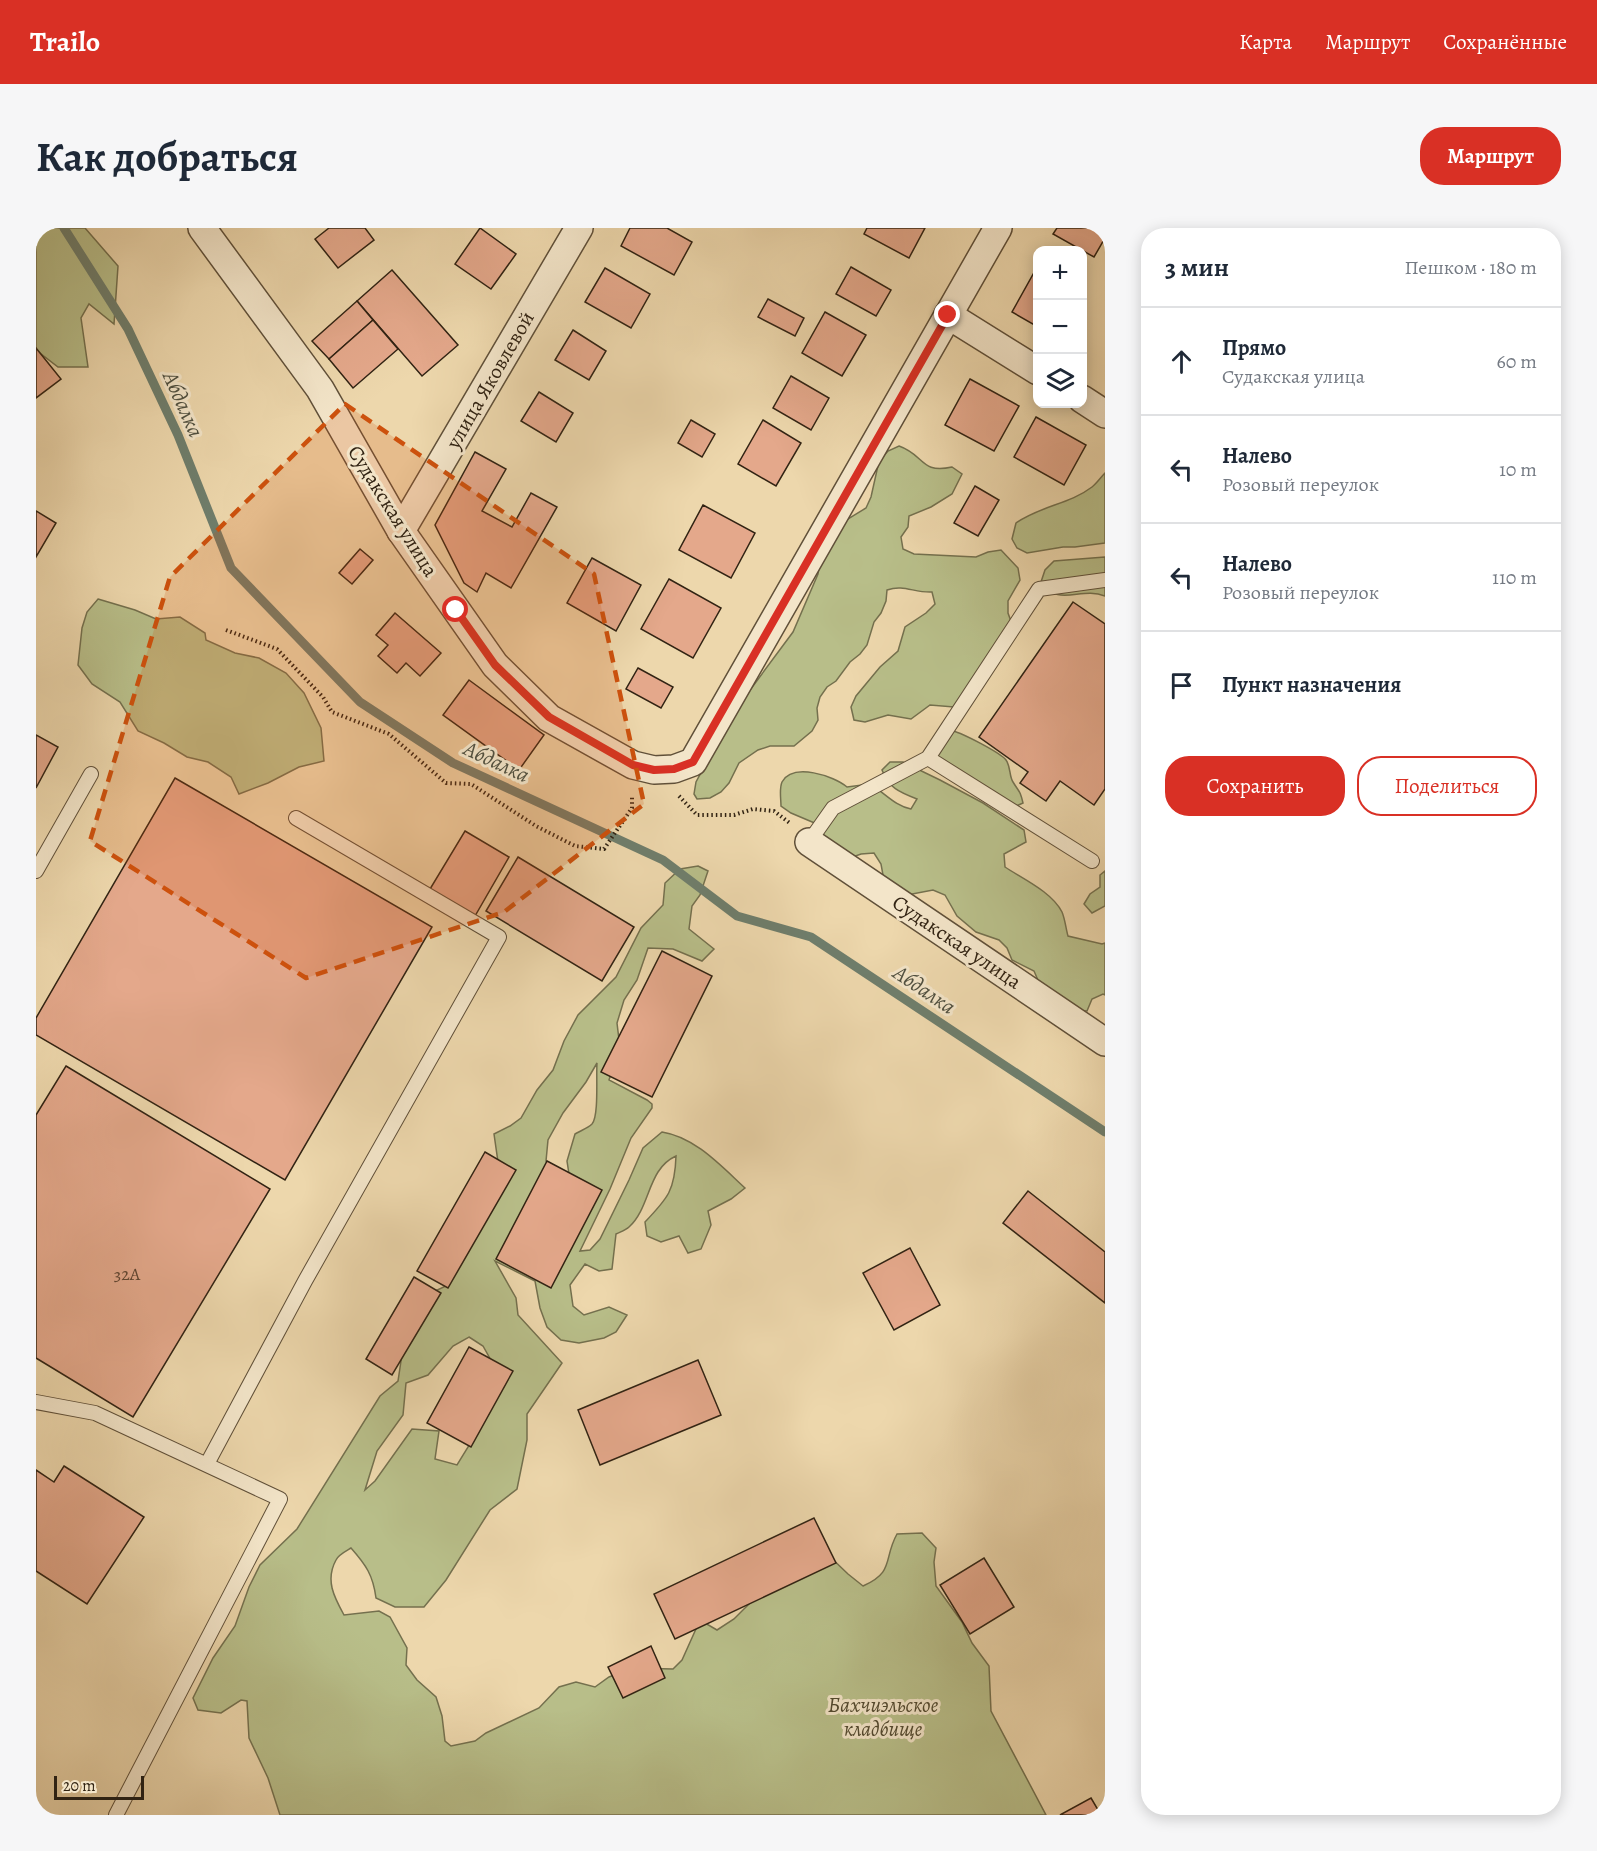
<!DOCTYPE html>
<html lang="ru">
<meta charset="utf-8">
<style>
:root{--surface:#fff;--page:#f6f6f7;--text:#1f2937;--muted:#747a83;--line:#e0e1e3;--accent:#d93025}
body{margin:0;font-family:Alegreya,serif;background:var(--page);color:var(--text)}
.controls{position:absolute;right:18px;top:18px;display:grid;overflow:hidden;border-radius:12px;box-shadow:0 3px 15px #0003}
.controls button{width:54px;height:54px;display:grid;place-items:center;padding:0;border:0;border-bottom:2px solid var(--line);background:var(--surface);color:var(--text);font:30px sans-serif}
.scale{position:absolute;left:18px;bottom:15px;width:90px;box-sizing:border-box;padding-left:6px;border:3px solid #312313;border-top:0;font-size:16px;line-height:21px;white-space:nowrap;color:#312313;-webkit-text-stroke:4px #f3e5c9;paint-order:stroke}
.stop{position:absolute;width:18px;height:18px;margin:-14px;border:4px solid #d93025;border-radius:50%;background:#fff}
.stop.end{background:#d93025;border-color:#fff;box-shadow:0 2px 6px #0008}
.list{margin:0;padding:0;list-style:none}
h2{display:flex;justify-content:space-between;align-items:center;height:78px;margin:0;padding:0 24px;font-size:26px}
h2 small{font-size:20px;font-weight:400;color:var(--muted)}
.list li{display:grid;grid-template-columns:39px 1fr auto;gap:18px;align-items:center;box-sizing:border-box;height:108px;padding:0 24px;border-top:2px solid var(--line)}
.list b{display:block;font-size:22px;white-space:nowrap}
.list p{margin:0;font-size:20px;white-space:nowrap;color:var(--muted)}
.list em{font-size:20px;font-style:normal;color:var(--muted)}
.actions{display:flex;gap:12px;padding:18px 24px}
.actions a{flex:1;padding:14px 0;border:2px solid var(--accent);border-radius:24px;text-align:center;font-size:21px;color:var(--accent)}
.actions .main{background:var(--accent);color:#fff}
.icon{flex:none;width:33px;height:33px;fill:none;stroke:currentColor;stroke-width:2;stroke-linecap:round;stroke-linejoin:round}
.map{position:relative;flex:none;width:1069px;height:1587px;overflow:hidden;border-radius:24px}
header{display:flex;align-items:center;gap:36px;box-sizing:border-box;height:84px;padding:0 30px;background:var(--accent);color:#fff}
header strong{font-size:28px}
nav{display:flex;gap:33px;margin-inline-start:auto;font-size:21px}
.intro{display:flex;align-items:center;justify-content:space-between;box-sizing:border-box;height:144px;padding:0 36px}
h1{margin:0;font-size:42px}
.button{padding:15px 27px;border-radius:24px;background:var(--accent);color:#fff;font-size:21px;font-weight:700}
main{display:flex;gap:36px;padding:0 36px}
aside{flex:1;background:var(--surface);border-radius:24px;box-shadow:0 3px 15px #0003}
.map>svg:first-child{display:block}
</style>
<header>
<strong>Trailo</strong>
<nav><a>Карта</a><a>Маршрут</a><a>Сохранённые</a></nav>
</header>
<div class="intro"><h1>Как добраться</h1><a class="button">Маршрут</a></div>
<main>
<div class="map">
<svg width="1069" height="1587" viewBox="0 0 1069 1587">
<rect width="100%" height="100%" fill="#edd7ac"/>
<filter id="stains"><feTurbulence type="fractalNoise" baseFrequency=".00333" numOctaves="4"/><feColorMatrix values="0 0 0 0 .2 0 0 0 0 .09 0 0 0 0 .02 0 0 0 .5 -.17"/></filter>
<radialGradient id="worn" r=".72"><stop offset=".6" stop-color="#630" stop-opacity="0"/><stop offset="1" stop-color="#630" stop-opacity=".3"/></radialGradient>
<!-- green -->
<g fill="#b8be89" stroke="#74704e" stroke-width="1.5" fill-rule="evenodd">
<path d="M 0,0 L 49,0 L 82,38 L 78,96 L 53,76 L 45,90 L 52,139 L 22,139 L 0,122 Z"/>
<path d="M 863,218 C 889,227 884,246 916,239 L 926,246 L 916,266 L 895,279 L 873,288 L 872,299 L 865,309 L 867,321 L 878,326 L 940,329 L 952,324 L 965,322 L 982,340 L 984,352 L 972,373 L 972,385 L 976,396 L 918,479 L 894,477 L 875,491 L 852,487 L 829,494 L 818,492 L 815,479 L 820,468 L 844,439 L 862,423 L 869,399 L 890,385 L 899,376 L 896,364 C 878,365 868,356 851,362 L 850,373 L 845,385 L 838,394 L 831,417 L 824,426 L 814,434 L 800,453 L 791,459 L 784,469 L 781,480 L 782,492 L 776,503 L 758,518 L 734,518 L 722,522 L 703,535 L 693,555 L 685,564 L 674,570 L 661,571 L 658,566 L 660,554 L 697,485 L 757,404 L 782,346 L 788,309 L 797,300 L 830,280 L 835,269 L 843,233 L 852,223 Z"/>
<path d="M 1069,245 L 1069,315 L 1039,319 L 1027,319 L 991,325 L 981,320 L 976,311 L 980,295 C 1004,278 1034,276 1056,259 C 1061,255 1065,249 1069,245 Z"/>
<path d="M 1069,329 L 1069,368 C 1045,358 1022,380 1005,354 L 1009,342 L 1018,333 Z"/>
<path d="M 62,371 L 99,382 L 120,391 L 144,389 L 169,405 L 170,412 L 199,425 L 223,430 L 250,445 L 268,465 L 285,500 L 288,533 L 263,539 L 232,555 L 203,566 L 195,549 L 172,534 L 151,529 L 128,515 L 102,503 L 84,474 L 56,456 L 42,437 L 46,400 L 51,384 Z"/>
<path d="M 917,503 C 926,505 965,525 970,532 C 975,539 973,548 977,554 C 983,564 984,562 987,575 L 976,580 L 902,543 L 895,515 Z"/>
<path d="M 854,534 L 867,534 L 904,552 L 947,575 L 988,602 L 990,614 L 968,626 L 969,639 C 987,651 1016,664 1026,684 C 1029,691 1030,701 1032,708 L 1066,716 L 1069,715 L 1069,767 L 1067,766 L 1056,771 L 1051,783 L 1039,782 L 1008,766 L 998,743 L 976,732 L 971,720 L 963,712 L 940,704 L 921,688 L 909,667 L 897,662 L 871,667 L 849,658 L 845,636 L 838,625 L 825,626 L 814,630 L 786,611 L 788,599 L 755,585 L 745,578 C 745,571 743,561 746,554 C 757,534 798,548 811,559 L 834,556 C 849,565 859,578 875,581 L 881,571 C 863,564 853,560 846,542 Z"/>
<path d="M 662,638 L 672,643 L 664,667 L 656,678 L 653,701 L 678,721 L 666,733 L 637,721 L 612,720 L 601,752 L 588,772 L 581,795 L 584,820 L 573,852 L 611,872 L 616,876 L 616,880 L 595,910 L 574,961 L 544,1023 L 554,1022 L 564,1011 L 593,952 L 607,920 L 626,904 C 659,909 685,938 709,960 L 695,971 L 672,983 L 675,997 L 665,1021 L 652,1025 L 643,1008 L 625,1014 L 611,1008 L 609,994 C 632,970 639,962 640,928 C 611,941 615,979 593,999 C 590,1002 584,1004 580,1006 L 576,1041 L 563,1043 L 549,1036 L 534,1057 L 537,1078 L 548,1087 L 573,1079 L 591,1087 L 580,1104 L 568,1110 L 543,1115 L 525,1112 L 511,1099 L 504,1080 L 499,1053 L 459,1033 L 480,1070 L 482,1087 L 526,1135 L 491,1186 L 491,1212 L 481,1261 L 454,1282 L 410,1352 L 388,1379 L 359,1379 L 340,1370 C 337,1347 330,1337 315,1320 C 310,1323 302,1327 300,1332 C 289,1352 298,1369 308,1387 L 343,1383 L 354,1389 L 371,1420 L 370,1437 L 381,1452 L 400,1469 L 406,1488 L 409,1513 L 415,1518 L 439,1513 L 450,1505 L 503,1480 L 523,1459 L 540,1454 L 559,1459 L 573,1449 L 597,1440 L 637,1441 L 646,1432 L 664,1392 L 681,1402 L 698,1391 L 717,1372 L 790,1325 L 812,1346 L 827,1358 C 859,1344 847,1331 861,1306 L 886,1305 L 900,1320 L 898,1334 L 900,1358 L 926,1394 L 936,1415 L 953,1438 L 955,1483 L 1010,1587 L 244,1587 L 232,1550 L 213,1510 L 211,1473 L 205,1472 L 185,1485 L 162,1482 L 157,1470 L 177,1430 L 199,1398 L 213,1359 L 224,1337 L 261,1301 L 344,1168 L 362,1153 L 368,1113 L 386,1069 L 410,1058 L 462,934 L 458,906 L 474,898 L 485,890 L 501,862 L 517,842 L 528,813 L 542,787 L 580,749 L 605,700 L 627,677 L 629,655 L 644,641 ZM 561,835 C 560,849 563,888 556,896 C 552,900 544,903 539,906 L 531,933 L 533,946 L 510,933 L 512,912 L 527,885 L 550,854 ZM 433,1109 L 447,1118 L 457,1136 L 453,1185 L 421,1237 L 399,1231 L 403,1203 L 376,1201 L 339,1253 L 329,1262 L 341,1223 L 367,1187 L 370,1155 L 392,1147 L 417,1118 Z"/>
<path d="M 1069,643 L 1069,678 L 1056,685 L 1048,676 L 1054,666 L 1064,659 L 1064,647 Z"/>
</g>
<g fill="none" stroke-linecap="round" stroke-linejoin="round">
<!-- stream -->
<path stroke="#6f7e6c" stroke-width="9" d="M 28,0 L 92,101 L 142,207 L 195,340 L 324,474 L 417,535 L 627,632 L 701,688 L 775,709 L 1069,904"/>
</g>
<!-- building -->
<g fill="#e4a88b" stroke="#312313" stroke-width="1.5">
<path d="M 293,0 L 329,0 L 338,12 L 302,40 L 279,11 Z"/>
<path d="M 444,0 L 480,26 L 455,61 L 419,36 Z"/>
<path d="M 594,0 L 631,0 L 656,14 L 638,47 L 585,18 Z"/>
<path d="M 831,0 L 889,0 L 873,30 L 828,6 Z"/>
<path d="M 1021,0 L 1069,0 L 1069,10 L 1058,29 L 1017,6 Z"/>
<path d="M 815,39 L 855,62 L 840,88 L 800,66 Z"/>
<path d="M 569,40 L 614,66 L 595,100 L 549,74 Z"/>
<path d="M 1000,41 L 1002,41 L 1002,99 L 976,84 Z"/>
<path d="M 356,42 L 422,117 L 386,148 L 321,73 Z"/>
<path d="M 732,71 L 768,90 L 759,108 L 722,89 Z"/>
<path d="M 321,73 L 337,92 L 293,131 L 276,113 Z"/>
<path d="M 789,84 L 830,107 L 806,148 L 766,125 Z"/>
<path d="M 337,92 L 362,121 L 317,160 L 293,131 Z"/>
<path d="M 537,102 L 570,123 L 553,152 L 519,132 Z"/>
<path d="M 0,120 L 25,151 L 0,170 Z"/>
<path d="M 755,148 L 793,170 L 775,202 L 737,180 Z"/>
<path d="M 934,151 L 983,178 L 958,223 L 909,197 Z"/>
<path d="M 503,164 L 537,185 L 520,214 L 485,193 Z"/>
<path d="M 1000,189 L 1050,217 L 1028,257 L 978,229 Z"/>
<path d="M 655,192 L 679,206 L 666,229 L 642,215 Z"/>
<path d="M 727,192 L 765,215 L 740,258 L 702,236 Z"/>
<path d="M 439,224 L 470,241 L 446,283 L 476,299 L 495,265 L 521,279 L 475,360 L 450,345 L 441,364 L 428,355 L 399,297 Z"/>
<path d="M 939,258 L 963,272 L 942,308 L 918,295 Z"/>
<path d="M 667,277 L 719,305 L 695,350 L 643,322 Z"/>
<path d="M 0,283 L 20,295 L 0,329 Z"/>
<path d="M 324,321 L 337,332 L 316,356 L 303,345 Z"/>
<path d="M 556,330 L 605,357 L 580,403 L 531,375 Z"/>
<path d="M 633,351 L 685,380 L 657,430 L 605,401 Z"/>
<path d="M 1037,374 L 1069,396 L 1069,561 L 1058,577 L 1024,553 L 1010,573 L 984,555 L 992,544 L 943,509 Z"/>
<path d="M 359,385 L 405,425 L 384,448 L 370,435 L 361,445 L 342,428 L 352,417 L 340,407 Z"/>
<path d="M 602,440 L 637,459 L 625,480 L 590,461 Z"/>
<path d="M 433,452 L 508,507 L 483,542 L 407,487 Z"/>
<path d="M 0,507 L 22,519 L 0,560 Z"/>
<path d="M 139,550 L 396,699 L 249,952 L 0,807 L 0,790 Z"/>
<path d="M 429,603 L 473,629 L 439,688 L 394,661 Z"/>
<path d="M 482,629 L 598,699 L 566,753 L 450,683 Z"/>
<path d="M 626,723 L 676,748 L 616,869 L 565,844 Z"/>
<path d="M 30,838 L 234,961 L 97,1189 L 0,1130 L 0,887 Z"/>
<path d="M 449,924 L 480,942 L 412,1060 L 381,1043 Z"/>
<path d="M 511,933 L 566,962 L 515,1060 L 460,1031 Z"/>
<path d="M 992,963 L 1069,1024 L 1069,1075 L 967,995 Z"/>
<path d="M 874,1020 L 904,1077 L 858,1102 L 827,1045 Z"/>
<path d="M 378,1049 L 405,1065 L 356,1147 L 330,1131 Z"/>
<path d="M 433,1119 L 477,1143 L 435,1219 L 391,1195 Z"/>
<path d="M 662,1132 L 685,1187 L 564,1237 L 542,1182 Z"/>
<path d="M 28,1238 L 108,1289 L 51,1376 L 0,1343 L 0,1242 L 18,1254 Z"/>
<path d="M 778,1290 L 800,1335 L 639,1411 L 618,1366 Z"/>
<path d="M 948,1330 L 978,1379 L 934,1406 L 904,1357 Z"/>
<path d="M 615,1418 L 629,1450 L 587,1470 L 572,1439 Z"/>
<path d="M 1055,1570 L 1065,1587 L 1024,1587 Z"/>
</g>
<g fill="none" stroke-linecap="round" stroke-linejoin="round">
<defs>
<g id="lane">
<path d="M 892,530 L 1056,633"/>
<path d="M 773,614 L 797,580 L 892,530 L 1003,361 L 1069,352"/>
<path d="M 0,643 L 55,546"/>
<path d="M 0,1174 L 59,1185 L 244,1271 L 80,1587"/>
<path d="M 171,1236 L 269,1053 L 463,709 L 260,590"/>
</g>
<g id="street">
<path d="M 166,0 L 284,161 L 365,303 L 459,437 L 513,490 L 597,537 L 618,542 L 638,541 L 657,534 L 962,0"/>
<path d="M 912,87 L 1002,143"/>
<path d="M 1046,171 L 1069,186"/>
<path d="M 365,303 L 543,0"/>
<path d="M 773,614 L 1069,814"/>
</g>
</defs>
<!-- lane casing -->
<use href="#lane" stroke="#605039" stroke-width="16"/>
<!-- street casing -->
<use href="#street" stroke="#605039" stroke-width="30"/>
<!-- path -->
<g stroke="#312313" stroke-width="4" stroke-dasharray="1.5 3" stroke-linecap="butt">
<path d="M 190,402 L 241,421 L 287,469 L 296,484 L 353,506 L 410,555 L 435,556 L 500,598 L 539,618 L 568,621 L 596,580 L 596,567"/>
<path d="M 643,568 L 661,587 L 698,587 L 717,581 L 738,583 L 755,596"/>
</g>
<!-- lane -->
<use href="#lane" stroke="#f3e5c9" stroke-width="14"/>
<!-- street -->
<use href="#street" stroke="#f3e5c9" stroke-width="27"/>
</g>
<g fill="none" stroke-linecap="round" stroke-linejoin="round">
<!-- route -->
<path stroke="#d93025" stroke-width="8" d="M 420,382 L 459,437 L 513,489 L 597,537 L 618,542 L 638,541 L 657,534 L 912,87"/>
</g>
<!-- marked area -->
<path fill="#cd510d" fill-opacity="0.2" stroke="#cd510d" stroke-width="4.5" stroke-dasharray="12 8" stroke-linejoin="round" d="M 309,176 L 558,346 L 608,576 L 468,684 L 270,750 L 54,613 L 134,349 Z"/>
<g text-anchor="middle" stroke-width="6" stroke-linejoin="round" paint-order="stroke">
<!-- number labels -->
<g font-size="18" fill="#5e4431">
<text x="91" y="1052">32А</text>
</g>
<!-- street labels -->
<g font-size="21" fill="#312313" stroke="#f3e5c9">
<text transform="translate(454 152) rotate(-60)" y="7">улица Яковлевой</text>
<text transform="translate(357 283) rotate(58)" y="7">Судакская улица</text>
<text transform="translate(921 714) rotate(34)" y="7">Судакская улица</text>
</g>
<!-- park labels -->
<g font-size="21" font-style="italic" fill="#534a30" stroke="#f3e5c9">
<text x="847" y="1484">Бахчиэльское<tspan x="847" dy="24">кладбище</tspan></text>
</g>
<!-- water labels -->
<g font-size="22" font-style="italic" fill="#505040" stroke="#f3e5c9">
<text transform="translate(148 176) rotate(66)" y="8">Абдалка</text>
<text transform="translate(461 533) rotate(25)" y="8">Абдалка</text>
<text transform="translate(889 761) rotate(34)" y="8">Абдалка</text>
</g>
</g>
<rect width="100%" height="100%" filter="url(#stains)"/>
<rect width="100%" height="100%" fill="url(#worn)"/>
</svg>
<div class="controls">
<button>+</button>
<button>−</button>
<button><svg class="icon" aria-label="layers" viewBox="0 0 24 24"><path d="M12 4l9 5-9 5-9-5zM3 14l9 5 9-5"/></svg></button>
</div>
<div class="scale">20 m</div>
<div class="stop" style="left:420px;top:382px"></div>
<div class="stop end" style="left:912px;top:87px"></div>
</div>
<aside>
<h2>3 мин<small>Пешком · 180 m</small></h2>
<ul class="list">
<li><svg class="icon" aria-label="ahead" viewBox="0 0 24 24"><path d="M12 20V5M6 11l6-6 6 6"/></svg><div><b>Прямо</b><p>Судакская улица</p></div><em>60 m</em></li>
<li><svg class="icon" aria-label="left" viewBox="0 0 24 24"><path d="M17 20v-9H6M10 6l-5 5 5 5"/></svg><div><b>Налево</b><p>Розовый переулок</p></div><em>10 m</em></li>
<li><svg class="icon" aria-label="left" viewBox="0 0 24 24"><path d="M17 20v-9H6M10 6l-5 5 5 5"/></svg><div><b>Налево</b><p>Розовый переулок</p></div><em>110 m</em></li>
<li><svg class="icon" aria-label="arrive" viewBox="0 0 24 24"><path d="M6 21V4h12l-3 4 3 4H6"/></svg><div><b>Пункт назначения</b></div></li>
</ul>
<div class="actions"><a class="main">Сохранить</a><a>Поделиться</a></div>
</aside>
</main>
